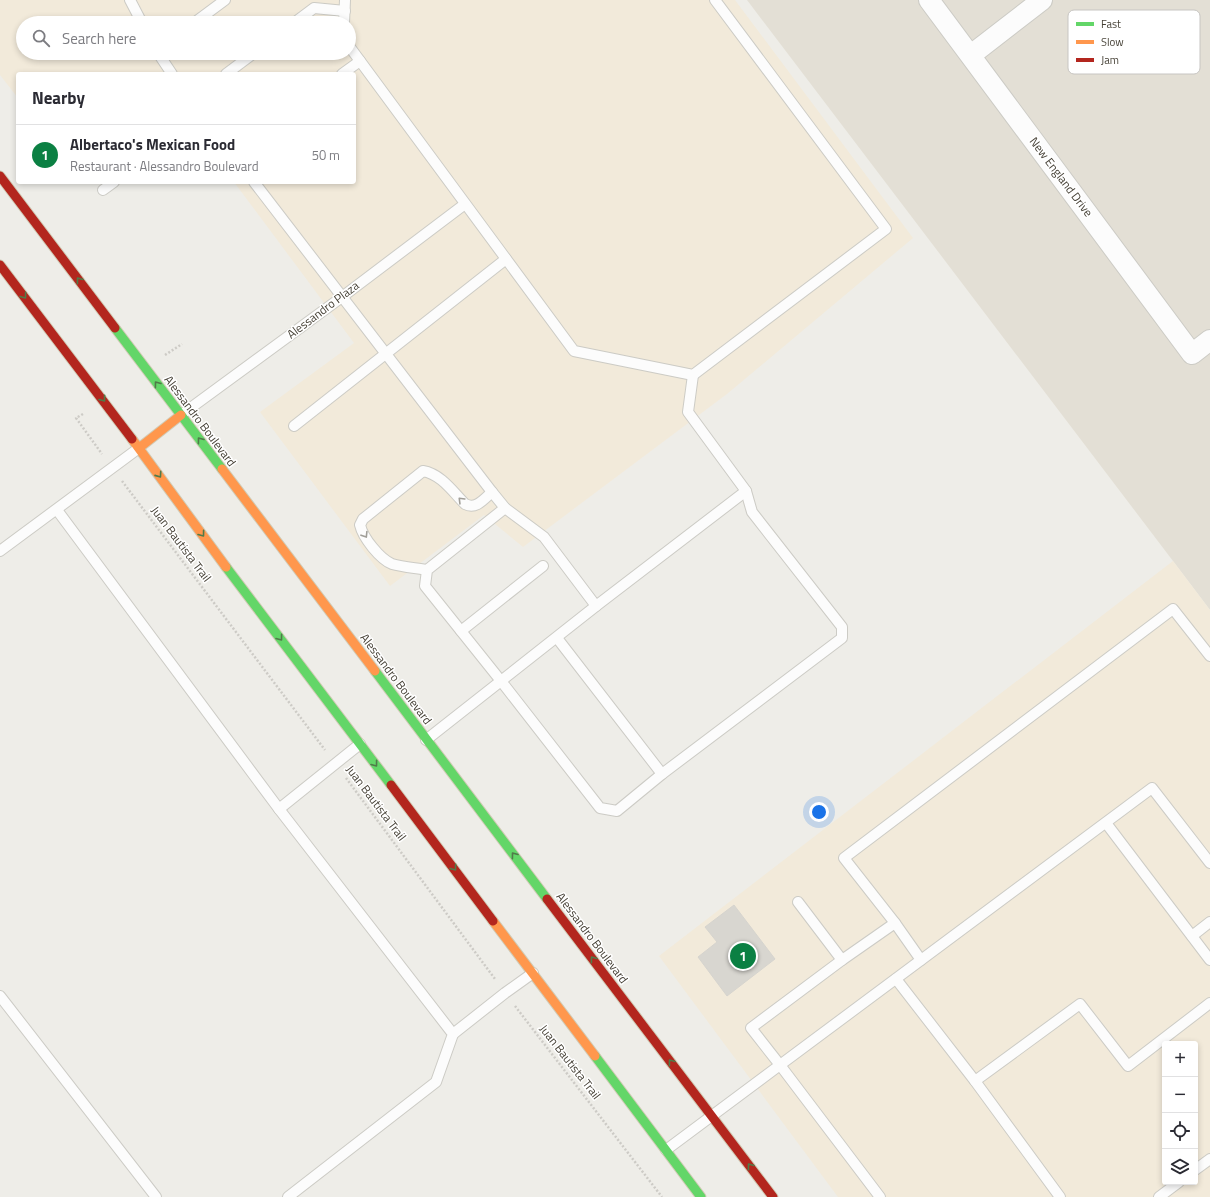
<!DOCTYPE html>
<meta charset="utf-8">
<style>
:root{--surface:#fff;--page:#f7f7f7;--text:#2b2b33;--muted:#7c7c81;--line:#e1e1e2;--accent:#0b8043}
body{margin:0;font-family:"Titillium Web",sans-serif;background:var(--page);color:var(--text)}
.controls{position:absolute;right:12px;bottom:12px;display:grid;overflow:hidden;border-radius:4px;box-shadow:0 2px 6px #0003}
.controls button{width:36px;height:36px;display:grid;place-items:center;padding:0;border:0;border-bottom:1px solid var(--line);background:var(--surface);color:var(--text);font:20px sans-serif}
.you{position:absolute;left:819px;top:812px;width:14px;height:14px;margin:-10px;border:3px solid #fff;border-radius:50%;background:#1a73e8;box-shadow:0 0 0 6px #1a73e833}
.badge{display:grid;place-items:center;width:26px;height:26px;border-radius:50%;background:var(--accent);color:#fff;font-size:13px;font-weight:700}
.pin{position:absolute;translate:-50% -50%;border:2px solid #fff;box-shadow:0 1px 4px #0006}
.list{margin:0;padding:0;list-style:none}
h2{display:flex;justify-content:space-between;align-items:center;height:52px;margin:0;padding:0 16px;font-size:17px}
h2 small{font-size:13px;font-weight:400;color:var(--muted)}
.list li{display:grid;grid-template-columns:26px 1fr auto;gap:12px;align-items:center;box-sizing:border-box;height:60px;padding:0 16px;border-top:1px solid var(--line)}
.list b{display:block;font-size:15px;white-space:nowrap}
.list p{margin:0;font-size:13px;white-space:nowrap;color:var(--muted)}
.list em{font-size:13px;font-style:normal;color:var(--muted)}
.icon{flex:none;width:22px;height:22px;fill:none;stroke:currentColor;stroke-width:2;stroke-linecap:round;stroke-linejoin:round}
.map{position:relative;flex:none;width:1210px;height:1197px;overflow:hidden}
.search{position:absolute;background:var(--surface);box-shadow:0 2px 6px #0003;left:16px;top:16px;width:340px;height:44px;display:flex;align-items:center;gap:10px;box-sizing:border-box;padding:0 14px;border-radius:22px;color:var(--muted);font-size:15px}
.panel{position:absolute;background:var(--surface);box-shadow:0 2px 6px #0003;left:16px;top:72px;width:340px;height:112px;border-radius:4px}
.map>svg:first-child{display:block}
</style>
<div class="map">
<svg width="1210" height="1197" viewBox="0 0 1210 1197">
<rect width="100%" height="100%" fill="#eeede8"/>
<!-- residential -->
<path fill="#e3dfd5" d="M 747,0 L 1210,0 L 1210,610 L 1173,561 Z"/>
<!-- commercial -->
<g fill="#f2eada" fill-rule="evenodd">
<path d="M 0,0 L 735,0 L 913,238 L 727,394 L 523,547 L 484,515 L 390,586 L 260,412 L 354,343 L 234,182 L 354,182 L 354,74 L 18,74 L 18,98 L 0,75 ZM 23,23 L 349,23 L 349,53 L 23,53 Z"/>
<path d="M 1173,561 L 1210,610 L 1210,1197 L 838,1197 L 659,956 ZM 1165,1044 L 1195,1044 L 1195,1182 L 1165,1182 Z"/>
</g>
<!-- building -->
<path fill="#d8d6d0" stroke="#d6d4ce" d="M 734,905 L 775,959 L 727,996 L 698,957 L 717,942 L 705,927 Z"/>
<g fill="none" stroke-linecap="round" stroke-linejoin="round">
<defs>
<g id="lane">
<path d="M 130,0 L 142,23"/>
<path d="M 194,23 L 225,0"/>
<path d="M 294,23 L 314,8 L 345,11"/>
<path d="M 344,23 L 345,0"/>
<path d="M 349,46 L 574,351 L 693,375 L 886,229 L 715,0"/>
<path d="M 158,53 L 172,74"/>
<path d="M 226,74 L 254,53"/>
<path d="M 342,74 L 360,61"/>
<path d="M 254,182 L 492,492 L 505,508 L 544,537 L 596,606 L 426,740"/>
<path d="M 103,190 L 114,182"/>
<path d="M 181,415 L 342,297 L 465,204"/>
<path d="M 294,426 L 506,259"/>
<path d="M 505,508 L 427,570 L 425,586 L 501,681 L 600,808 L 617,811 L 662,774"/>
<path d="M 57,510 L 279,809 L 453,1034 L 436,1082 L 288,1197"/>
<path d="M 0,551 L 139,448"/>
<path d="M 427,570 C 416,568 403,567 392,564 C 380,559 363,538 360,525 L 363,519 L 423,471 C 441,474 453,492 465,504 C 476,510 484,499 492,492"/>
<path d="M 596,606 L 746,491 L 688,412 L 693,375"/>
<path d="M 461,631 L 543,566"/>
<path d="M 557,638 L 662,774 L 842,638 L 842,627 L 752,512 L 746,491"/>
<path d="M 279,809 L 360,744"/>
<path d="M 1106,823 L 1210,960"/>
<path d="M 798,902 L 842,960"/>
<path d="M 895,923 L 921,960"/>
<path d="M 1192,936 L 1210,922"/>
<path d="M 896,979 L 975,1081 L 1060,1197"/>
<path d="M 0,996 L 156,1197"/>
<path d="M 453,1034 L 505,993 L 533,973"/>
<path d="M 975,1081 L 1080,1004 L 1128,1066 L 1210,1003"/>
<path d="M 666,1150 L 780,1065 L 751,1028 L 842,960 L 895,923 L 844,858 L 1173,609 L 1210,656"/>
<path d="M 1195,1170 L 1210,1159"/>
<path d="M 880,1197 L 780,1065 L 1152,788 L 1210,863"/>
<path d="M 1159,1197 L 1179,1182"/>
</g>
<g id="street">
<path d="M 929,0 L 1192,354 L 1210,340"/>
<path d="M 971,55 L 1042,0"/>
</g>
<g id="fast">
<path d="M 115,328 L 222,469"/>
<path d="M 226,567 L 391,785"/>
<path d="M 375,671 L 547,899"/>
<path d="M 595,1056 L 701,1197"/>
</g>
<g id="slow">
<path d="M 132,439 L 226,567"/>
<path d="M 139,448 L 181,415"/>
<path d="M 222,469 L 375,671"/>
<path d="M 493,921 L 595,1056"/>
</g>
<g id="jam">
<path d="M 0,176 L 115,328"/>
<path d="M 0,265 L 132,439"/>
<path d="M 391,785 L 493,921"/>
<path d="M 547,899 L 773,1197"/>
</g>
</defs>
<!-- lane casing -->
<use href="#lane" stroke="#cccbc5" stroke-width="12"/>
<!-- street casing -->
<use href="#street" stroke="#cccbc5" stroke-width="22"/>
<!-- fast casing -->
<use href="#fast" stroke="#d1cbb5" stroke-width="11"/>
<!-- slow casing -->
<use href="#slow" stroke="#d1cbb5" stroke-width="11"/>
<!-- jam casing -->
<use href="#jam" stroke="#d1cbb5" stroke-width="11"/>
<!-- path -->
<g stroke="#cdcbc6" stroke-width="2.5" stroke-dasharray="2 2" stroke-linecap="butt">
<path d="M 165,355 L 182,344"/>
<path d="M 83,414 L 76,418 L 102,454"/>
<path d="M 122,481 L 325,750"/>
<path d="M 346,778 L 495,979"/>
<path d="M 515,1006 L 662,1197"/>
</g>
<!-- lane -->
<use href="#lane" stroke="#fcfcfc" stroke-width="10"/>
<!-- street -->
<use href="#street" stroke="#fcfcfc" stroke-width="20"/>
<!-- fast -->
<use href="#fast" stroke="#63d668" stroke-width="9"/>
<!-- slow -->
<use href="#slow" stroke="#ff974d" stroke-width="9"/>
<!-- jam -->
<use href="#jam" stroke="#b3261e" stroke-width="9"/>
</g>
<!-- one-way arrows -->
<defs><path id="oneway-chevron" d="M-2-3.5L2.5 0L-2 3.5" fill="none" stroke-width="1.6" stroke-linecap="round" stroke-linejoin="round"/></defs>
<g stroke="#507b49">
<use href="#oneway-chevron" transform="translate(79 280) rotate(-127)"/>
<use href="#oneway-chevron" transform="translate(24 296) rotate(53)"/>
<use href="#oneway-chevron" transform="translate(157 384) rotate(-127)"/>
<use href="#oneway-chevron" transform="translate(103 399) rotate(53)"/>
<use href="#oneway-chevron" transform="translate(200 440) rotate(-127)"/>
<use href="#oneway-chevron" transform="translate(159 475) rotate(55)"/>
<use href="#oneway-chevron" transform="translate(202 534) rotate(53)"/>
<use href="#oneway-chevron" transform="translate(280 638) rotate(53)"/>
<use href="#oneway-chevron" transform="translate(375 764) rotate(53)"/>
<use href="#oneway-chevron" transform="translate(514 855) rotate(-127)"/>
<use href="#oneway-chevron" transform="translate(454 868) rotate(53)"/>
<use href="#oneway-chevron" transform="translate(593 959) rotate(-127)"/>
<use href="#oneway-chevron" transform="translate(671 1062) rotate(-127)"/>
<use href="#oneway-chevron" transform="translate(750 1166) rotate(-127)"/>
</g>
<g stroke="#a09e98">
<use href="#oneway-chevron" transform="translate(461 500) rotate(-135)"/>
<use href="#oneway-chevron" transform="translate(365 535) rotate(58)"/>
</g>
<g text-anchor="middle" stroke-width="3" stroke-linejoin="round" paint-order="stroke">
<!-- street labels -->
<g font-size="12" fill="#443f34" stroke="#fff">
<text transform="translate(1061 177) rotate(53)" y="4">New England Drive</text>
<text transform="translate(323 310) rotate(-37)" y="4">Alessandro Plaza</text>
<text transform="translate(200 421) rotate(53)" y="4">Alessandro Boulevard</text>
<text transform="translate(181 544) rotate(53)" y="4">Juan Bautista Trail</text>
<text transform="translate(396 679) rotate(53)" y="4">Alessandro Boulevard</text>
<text transform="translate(376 803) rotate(53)" y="4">Juan Bautista Trail</text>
<text transform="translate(592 938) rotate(53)" y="4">Alessandro Boulevard</text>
<text transform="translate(570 1062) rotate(52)" y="4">Juan Bautista Trail</text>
</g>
</g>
<!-- legend -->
<rect x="1068" y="10" width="132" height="64" rx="6" fill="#fff" stroke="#c7c5c2" stroke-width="1"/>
<rect x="1076" y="22" width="18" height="4" fill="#63d668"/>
<rect x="1076" y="40" width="18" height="4" fill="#ff974d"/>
<rect x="1076" y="58" width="18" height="4" fill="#b3261e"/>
<g font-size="11" fill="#443f34">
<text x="1101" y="28">Fast</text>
<text x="1101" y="46">Slow</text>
<text x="1101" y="64">Jam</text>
</g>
</svg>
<div class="controls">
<button>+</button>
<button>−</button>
<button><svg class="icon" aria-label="locate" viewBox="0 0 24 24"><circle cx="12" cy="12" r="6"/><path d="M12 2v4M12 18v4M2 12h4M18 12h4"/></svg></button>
<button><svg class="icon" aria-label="layers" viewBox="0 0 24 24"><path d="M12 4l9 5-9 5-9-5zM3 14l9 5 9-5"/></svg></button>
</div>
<div class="you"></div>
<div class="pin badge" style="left:743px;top:956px">1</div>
<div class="search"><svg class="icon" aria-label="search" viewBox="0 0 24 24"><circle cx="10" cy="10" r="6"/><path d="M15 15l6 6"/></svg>Search here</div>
<section class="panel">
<h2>Nearby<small></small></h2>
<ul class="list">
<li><span class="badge">1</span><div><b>Albertaco's Mexican Food</b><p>Restaurant · Alessandro Boulevard</p></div><em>50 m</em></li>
</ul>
</section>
</div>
